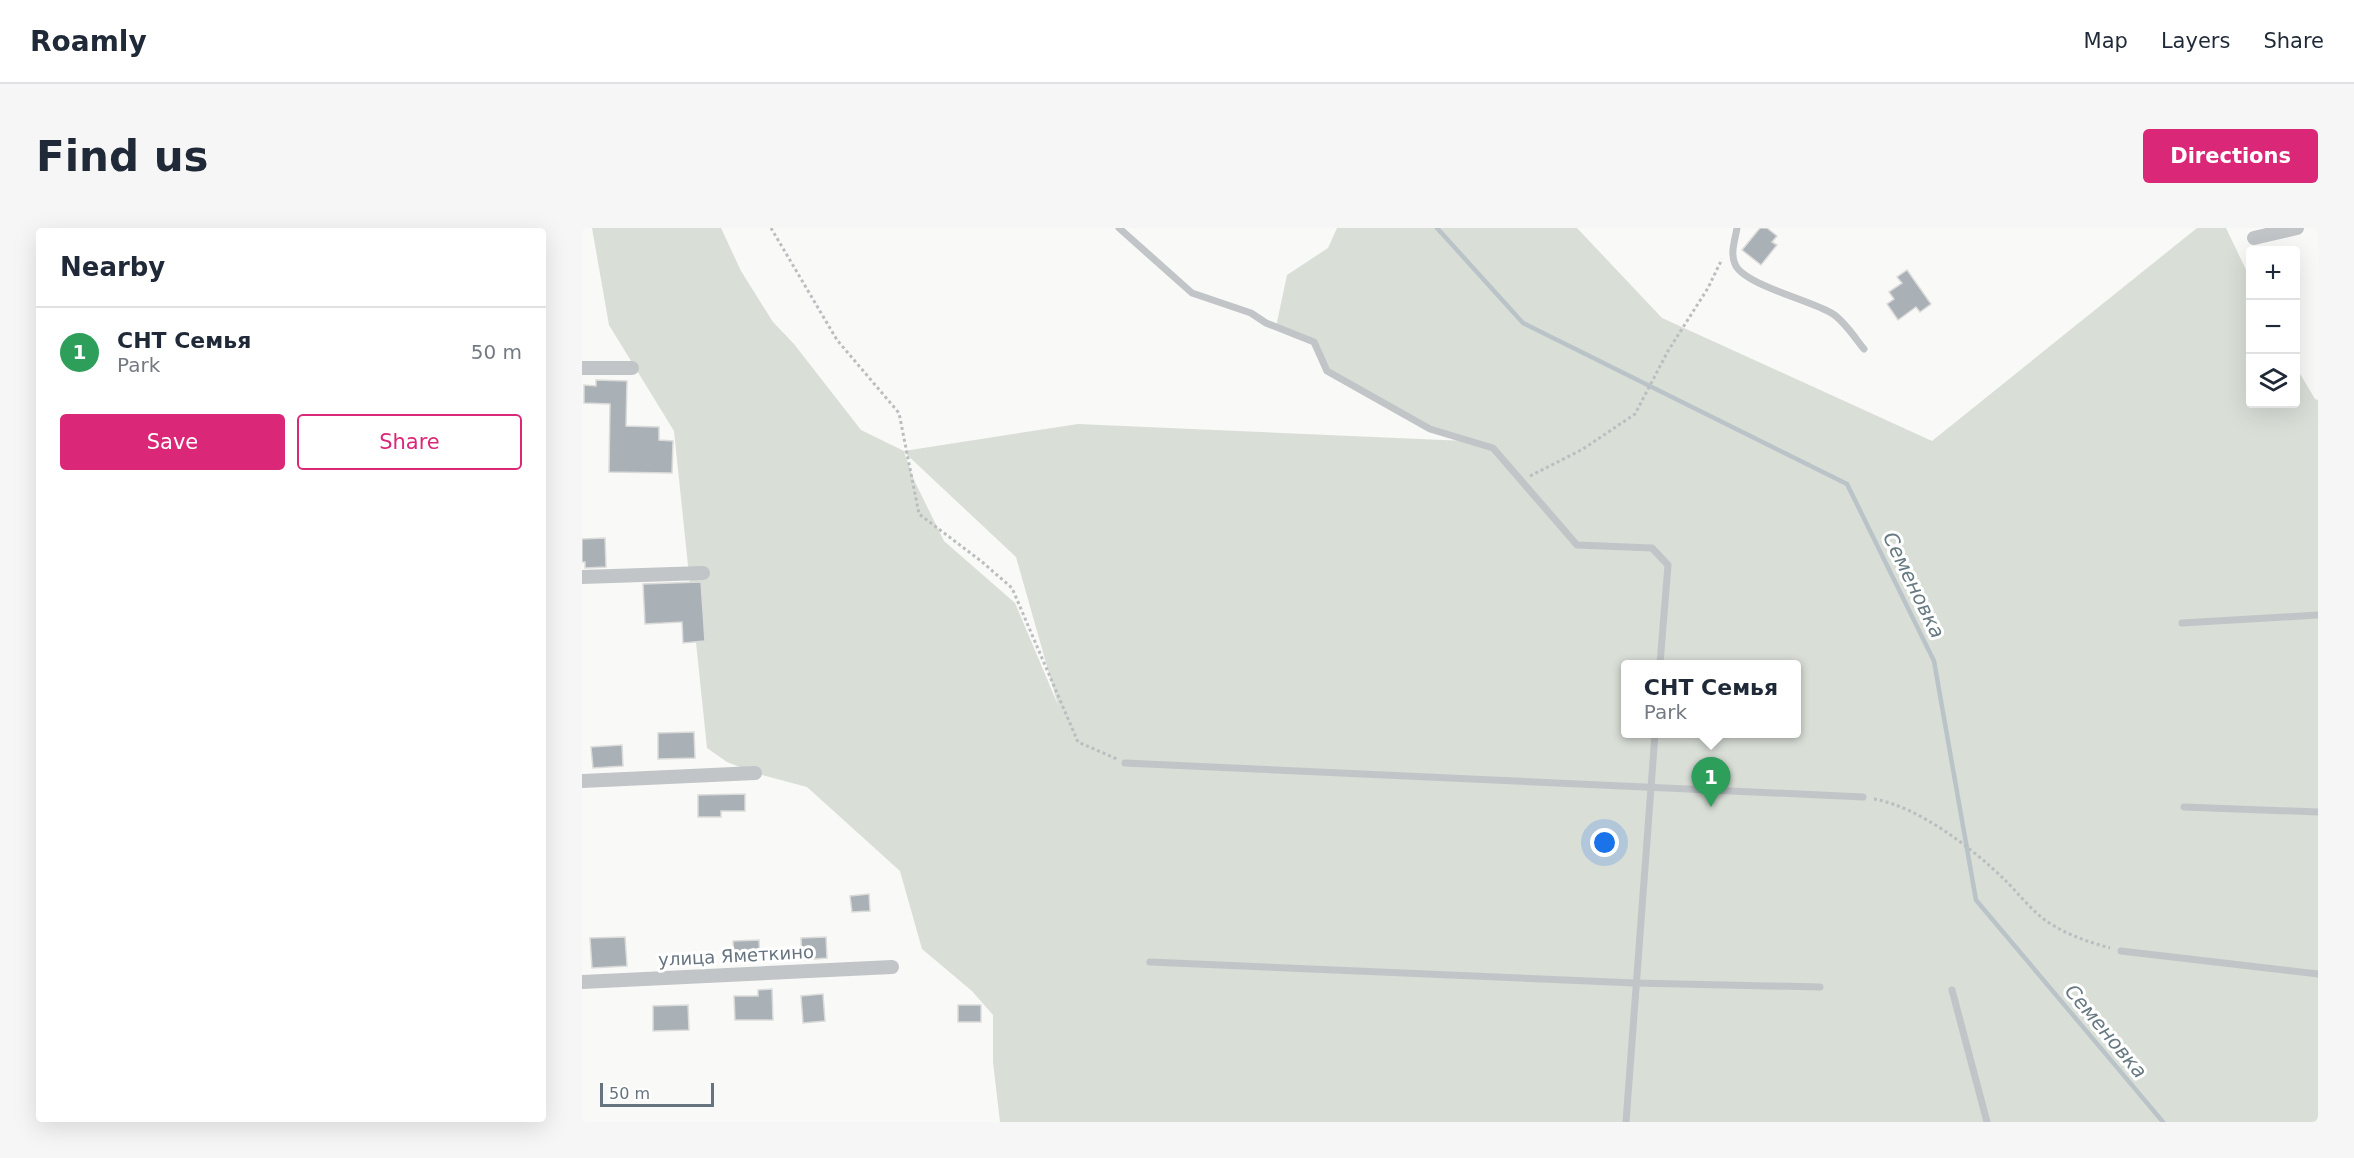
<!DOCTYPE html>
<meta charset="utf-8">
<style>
:root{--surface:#fff;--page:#f6f6f7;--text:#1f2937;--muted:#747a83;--line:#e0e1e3;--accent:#db2777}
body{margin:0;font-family:"DejaVu Sans",sans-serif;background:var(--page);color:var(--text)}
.controls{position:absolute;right:18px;top:18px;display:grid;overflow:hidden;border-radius:6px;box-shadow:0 6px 24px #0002}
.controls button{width:54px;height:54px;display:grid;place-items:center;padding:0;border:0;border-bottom:2px solid var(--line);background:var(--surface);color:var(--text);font:30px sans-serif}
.scale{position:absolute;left:18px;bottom:15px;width:114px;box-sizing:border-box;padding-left:6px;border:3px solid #667480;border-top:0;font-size:16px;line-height:21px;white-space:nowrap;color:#667480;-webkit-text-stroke:4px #fff;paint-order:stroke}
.you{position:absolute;left:1023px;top:615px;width:21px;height:21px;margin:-15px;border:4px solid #fff;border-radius:50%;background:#1a73e8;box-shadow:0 0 0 9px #1a73e833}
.badge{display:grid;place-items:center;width:39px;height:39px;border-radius:50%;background:var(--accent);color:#fff;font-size:20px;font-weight:700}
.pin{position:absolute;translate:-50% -50px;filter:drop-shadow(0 2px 3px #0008)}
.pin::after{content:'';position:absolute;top:32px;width:21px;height:18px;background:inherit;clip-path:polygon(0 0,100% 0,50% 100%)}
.popup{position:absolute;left:1039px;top:432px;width:180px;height:78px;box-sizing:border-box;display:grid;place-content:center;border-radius:6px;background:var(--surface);filter:drop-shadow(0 2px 4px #0005);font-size:20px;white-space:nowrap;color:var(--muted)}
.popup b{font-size:22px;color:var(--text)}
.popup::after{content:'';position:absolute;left:50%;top:100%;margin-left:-12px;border:12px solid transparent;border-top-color:var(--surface)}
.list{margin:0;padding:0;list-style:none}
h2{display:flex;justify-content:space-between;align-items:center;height:78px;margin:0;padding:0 24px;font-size:26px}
h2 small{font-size:20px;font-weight:400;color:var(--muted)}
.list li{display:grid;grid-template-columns:39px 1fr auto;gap:18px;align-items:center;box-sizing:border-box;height:90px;padding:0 24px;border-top:2px solid var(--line)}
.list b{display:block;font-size:22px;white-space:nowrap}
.list p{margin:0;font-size:20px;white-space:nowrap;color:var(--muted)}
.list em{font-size:20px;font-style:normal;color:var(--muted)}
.actions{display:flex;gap:12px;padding:18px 24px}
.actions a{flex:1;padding:14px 0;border:2px solid var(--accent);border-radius:6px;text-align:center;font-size:21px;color:var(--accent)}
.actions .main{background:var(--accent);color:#fff}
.icon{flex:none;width:33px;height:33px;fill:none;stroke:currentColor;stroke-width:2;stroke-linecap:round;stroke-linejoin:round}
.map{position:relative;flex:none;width:1736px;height:894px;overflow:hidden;border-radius:6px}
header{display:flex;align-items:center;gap:36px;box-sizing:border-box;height:84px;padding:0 30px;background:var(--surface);border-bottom:2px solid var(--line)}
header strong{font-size:28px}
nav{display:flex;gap:33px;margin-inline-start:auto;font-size:21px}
.intro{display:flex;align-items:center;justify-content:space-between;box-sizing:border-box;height:144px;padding:0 36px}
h1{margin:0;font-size:42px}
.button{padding:15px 27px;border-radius:6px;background:var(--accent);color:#fff;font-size:21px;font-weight:700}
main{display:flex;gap:36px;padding:0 36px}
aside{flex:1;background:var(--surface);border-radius:6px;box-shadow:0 6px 24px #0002}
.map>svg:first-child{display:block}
</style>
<header>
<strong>Roamly</strong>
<nav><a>Map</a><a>Layers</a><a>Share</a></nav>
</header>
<div class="intro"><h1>Find us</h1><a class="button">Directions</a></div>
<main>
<aside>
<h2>Nearby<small></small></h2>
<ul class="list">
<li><span class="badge" style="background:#2e9e5b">1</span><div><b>СНТ Семья</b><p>Park</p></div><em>50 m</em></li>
</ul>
<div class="actions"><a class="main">Save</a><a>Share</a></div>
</aside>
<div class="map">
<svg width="1736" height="894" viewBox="0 0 1736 894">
<rect width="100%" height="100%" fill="#f9f9f7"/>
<!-- green -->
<path fill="#d9ded7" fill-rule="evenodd" d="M 10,0 L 139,0 L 159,43 L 191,94 L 212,116 L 279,202 L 322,223 L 496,196 L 884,213 L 848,201 L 745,143 L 732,114 L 694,99 L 705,47 L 746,20 L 755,0 L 995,0 L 1080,90 L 1350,213 L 1615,0 L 1644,0 L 1668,50 L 1668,176 L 1714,176 L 1714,139 L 1733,171 L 1736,172 L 1736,894 L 418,894 L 411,834 L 411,787 L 390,763 L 340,721 L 318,643 L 225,559 L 173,545 L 145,534 L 125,520 L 92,203 L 27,97 ZM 322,224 L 434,329 L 476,477 L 433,375 L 362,313 L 332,252 ZM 1044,436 L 1214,436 L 1214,506 L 1044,506 Z"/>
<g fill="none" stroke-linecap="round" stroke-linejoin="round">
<!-- stream -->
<path stroke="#bac4c8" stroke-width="4.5" d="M 855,0 L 941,95 L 1265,256 L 1352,433 L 1394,672 L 1581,894"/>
</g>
<!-- building -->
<g fill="#a9b0b6" stroke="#dbdbda" stroke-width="1.5">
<path d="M 1178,0 L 1185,0 L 1195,8 L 1190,14 L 1195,17 L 1179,37 L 1160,22 Z"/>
<path d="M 1325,42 L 1349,76 L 1338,84 L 1334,79 L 1316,92 L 1305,76 L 1312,71 L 1307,64 L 1320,55 L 1315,49 Z"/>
<path d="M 14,152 L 45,153 L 44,198 L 77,199 L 77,212 L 91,213 L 90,245 L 27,244 L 28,176 L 2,175 L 2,157 L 14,158 Z"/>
<path d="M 23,310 L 24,339 L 3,340 L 3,334 L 0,334 L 0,311 Z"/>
<path d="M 119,354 L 123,413 L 101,415 L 100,394 L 63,396 L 61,356 Z"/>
<path d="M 112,504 L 113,530 L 76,531 L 76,505 Z"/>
<path d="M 40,517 L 41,538 L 11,540 L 9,519 Z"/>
<path d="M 163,566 L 163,583 L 139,583 L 139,589 L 116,589 L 116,567 Z"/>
<path d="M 287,666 L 288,683 L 270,684 L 268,668 Z"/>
<path d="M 43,709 L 45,738 L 10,740 L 8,710 Z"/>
<path d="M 244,709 L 245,730 L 220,732 L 219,710 Z"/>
<path d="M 177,712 L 178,733 L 152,733 L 151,713 Z"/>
<path d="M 190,761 L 191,792 L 153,792 L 152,768 L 176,768 L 176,762 Z"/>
<path d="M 241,766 L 243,793 L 221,795 L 219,768 Z"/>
<path d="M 106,777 L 107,802 L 71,803 L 71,778 Z"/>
<rect x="376" y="777" width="23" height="17"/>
</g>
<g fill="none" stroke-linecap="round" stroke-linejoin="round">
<!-- path -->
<g stroke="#bbbec0" stroke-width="3" stroke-dasharray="3 3" stroke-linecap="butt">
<path d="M 189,0 L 255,112 L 317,185 L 337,286 L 399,333 L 430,360 L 496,514 L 535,531"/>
<path d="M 948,248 L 1001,221 L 1053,186 L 1086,123 L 1126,60 L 1140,31"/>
<path d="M 1292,571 C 1337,579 1390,620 1423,652 C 1437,666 1452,686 1469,696 C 1488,708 1507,714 1528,720"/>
</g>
<!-- lane -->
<g stroke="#c1c5c8" stroke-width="7">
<path d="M 537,0 L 610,65 L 669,85 L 684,95 L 732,114 L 745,143 L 848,201 L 911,220 L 995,317 L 1070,320 L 1086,337 L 1078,436"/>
<path d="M 1155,0 C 1153,12 1148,25 1153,36 C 1161,57 1232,73 1251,86 C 1263,94 1273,110 1282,121"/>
<path d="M 1600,395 L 1736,387"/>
<path d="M 543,535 L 1281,569"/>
<path d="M 1602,579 L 1736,584"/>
<path d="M 1539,723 L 1736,746"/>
<path d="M 568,734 L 1053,755 L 1238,759"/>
<path d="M 1370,762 L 1405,894"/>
<path d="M 1044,894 L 1073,506"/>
</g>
<!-- street -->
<g stroke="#c1c5c8" stroke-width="14">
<path d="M 1672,10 L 1715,0"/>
<path d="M 0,140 L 50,140"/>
<path d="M 0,349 L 121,345"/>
<path d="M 0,553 L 173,545"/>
<path d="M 0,754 L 310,739"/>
</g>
</g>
<g text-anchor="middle" stroke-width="6" stroke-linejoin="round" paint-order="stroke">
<!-- street labels -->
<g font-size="18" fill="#667480" stroke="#fff">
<text transform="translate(154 728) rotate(-3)" y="6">улица Яметкино</text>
</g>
<!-- water labels -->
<g font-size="20" font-style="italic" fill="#677981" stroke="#fff">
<text transform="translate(1332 357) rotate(64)" y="7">Семеновка</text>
<text transform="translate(1524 803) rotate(50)" y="7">Семеновка</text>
</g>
</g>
</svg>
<div class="controls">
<button>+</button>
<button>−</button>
<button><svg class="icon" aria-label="layers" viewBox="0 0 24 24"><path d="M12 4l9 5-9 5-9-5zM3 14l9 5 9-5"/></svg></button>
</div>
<div class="scale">50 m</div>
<div class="you"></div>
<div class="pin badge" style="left:1129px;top:579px;background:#2e9e5b">1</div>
<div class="popup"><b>СНТ Семья</b>Park</div>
</div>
</main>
